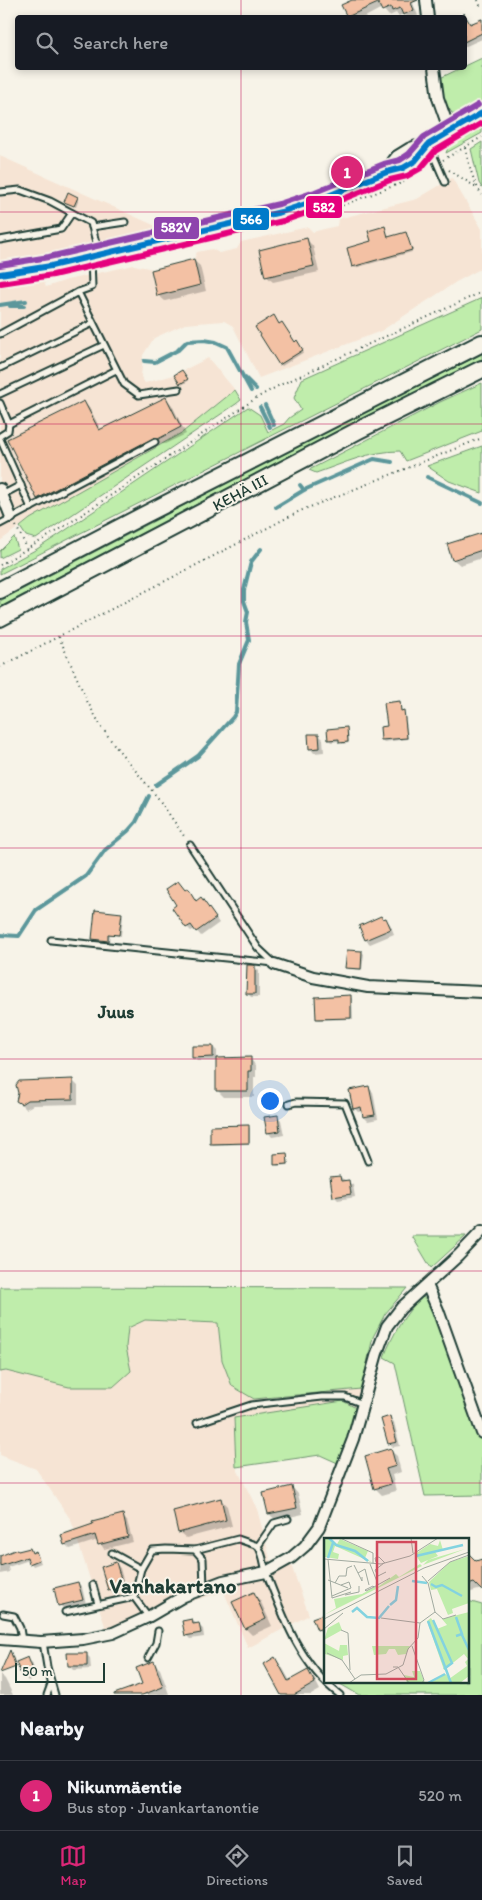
<!DOCTYPE html>
<meta charset="utf-8">
<style>
:root{--surface:#171b24;--page:#20242c;--text:#f1f3f6;--muted:#9ea1a6;--line:#363941;--accent:#db2777}
body{margin:0;font-family:Itim,sans-serif;background:var(--page);color:var(--text)}
.scale{position:absolute;left:15px;bottom:12px;width:90px;box-sizing:border-box;padding-left:5px;border:2px solid #1f3d34;border-top:0;font-size:14px;line-height:18px;white-space:nowrap;color:#1f3d34;-webkit-text-stroke:4px #f7f3e8;paint-order:stroke}
.you{position:absolute;left:269px;top:1100px;width:18px;height:18px;margin:-12px;border:4px solid #fff;border-radius:50%;background:#1a73e8;box-shadow:0 0 0 8px #1a73e833}
.badge{display:grid;place-items:center;width:32px;height:32px;border-radius:50%;background:var(--accent);color:#fff;font-size:16px;font-weight:700}
.pin{position:absolute;translate:-50% -50%;border:2px solid #fff;box-shadow:0 1px 5px #0006}
.list{margin:0;padding:0;list-style:none}
h2{display:flex;justify-content:space-between;align-items:center;height:65px;margin:0;padding:0 20px;font-size:21px}
h2 small{font-size:16px;font-weight:400;color:var(--muted)}
.list li{display:grid;grid-template-columns:32px 1fr auto;gap:15px;align-items:center;box-sizing:border-box;height:70px;padding:0 20px;border-top:1px solid var(--line)}
.list b{display:block;font-size:19px;white-space:nowrap}
.list p{margin:0;font-size:16px;white-space:nowrap;color:var(--muted)}
.list em{font-size:16px;font-style:normal;color:var(--muted)}
.icon{flex:none;width:28px;height:28px;fill:none;stroke:currentColor;stroke-width:2;stroke-linecap:round;stroke-linejoin:round}
.map{position:relative;flex:none;width:482px;height:1695px;overflow:hidden}
.search{position:absolute;background:var(--surface);box-shadow:0 2px 8px #0003;left:15px;right:15px;top:15px;height:55px;display:flex;align-items:center;gap:12px;box-sizing:border-box;padding:0 18px;border-radius:5px;color:var(--muted);font-size:19px}
.sheet{height:135px;background:var(--surface)}
nav{display:flex;justify-content:space-around;align-items:center;box-sizing:border-box;height:70px;border-top:1px solid var(--line);background:var(--surface);font-size:14px;color:var(--muted)}
nav a{display:grid;justify-items:center;gap:2px}
nav .on{color:var(--accent)}
.map>svg:first-child{display:block}
</style>
<div class="map">
<svg width="482" height="1695" viewBox="0 0 482 1695">
<rect width="100%" height="100%" fill="#f7f3e8"/>
<filter id="ink" filterUnits="userSpaceOnUse"><feTurbulence type="fractalNoise" baseFrequency=".02" numOctaves="2"/><feDisplacementMap in="SourceGraphic" scale="10" xChannelSelector="R" yChannelSelector="G"/><feConvolveMatrix kernelMatrix="1 2 1 2 8 2 1 2 1" color-interpolation-filters="sRGB"/></filter>
<g filter="url(#ink)">
<!-- built -->
<g fill="#f6e4d4">
<path d="M 0,156 L 158,227 L 91,244 L 16,260 L 0,260 Z"/>
<path d="M 452,178 L 482,229 L 482,268 L 456,282 L 381,331 L 259,378 L 233,326 L 224,321 L 185,324 L 154,338 L 143,355 L 141,377 L 145,383 L 174,375 L 208,358 L 235,390 L 183,432 L 30,519 L 0,541 L 0,288 L 44,282 L 46,287 L 67,280 L 134,265 L 153,269 L 194,259 L 197,252 L 212,249 L 219,253 L 237,249 L 241,242 L 308,227 L 313,232 L 324,229 L 337,226 L 338,219 L 417,199 Z"/>
<path d="M 145,1320 L 218,1323 L 222,1360 L 254,1399 L 361,1389 L 356,1408 L 343,1401 L 234,1418 L 236,1467 L 257,1509 L 271,1562 L 276,1572 L 291,1565 L 309,1615 L 248,1648 L 224,1592 L 180,1604 L 109,1641 L 105,1626 L 71,1520 L 36,1469 L 0,1455 L 0,1372 L 131,1371 L 126,1347 L 128,1328 Z"/>
</g>
<!-- green -->
<g fill="#bfedab" stroke="#6f9570">
<path d="M 482,58 L 482,103 L 461,115 L 452,113 L 444,101 L 438,79 Z"/>
<path d="M 482,123 L 482,133 L 446,153 C 451,136 466,129 482,123 Z"/>
<path d="M 482,142 L 482,188 L 479,183 L 471,149 Z"/>
<path d="M 408,168 L 410,170 L 409,175 L 384,186 L 337,202 L 342,198 L 368,188 Z"/>
<path d="M 482,298 L 482,329 L 0,574 L 0,569 L 37,549 L 60,534 L 248,407 L 260,415 L 268,432 L 284,424 L 289,418 L 301,410 L 294,398 L 302,379 Z"/>
<path d="M 482,354 L 482,359 L 353,423 L 0,607 L 0,601 L 352,418 Z"/>
<path d="M 482,383 L 482,431 L 406,461 L 400,451 C 369,451 345,463 316,473 L 309,470 L 440,402 Z"/>
<path d="M 235,390 L 241,400 L 236,404 L 36,539 L 26,536 L 20,527 L 30,519 L 183,432 Z"/>
<path d="M 482,446 L 482,493 L 449,481 L 427,466 Z"/>
<path d="M 14,537 L 18,549 L 0,558 L 0,551 Z"/>
<path d="M 412,1236 L 466,1236 L 431,1268 Z"/>
<path d="M 0,1287 L 407,1288 L 385,1314 L 373,1337 L 361,1389 L 254,1399 L 232,1386 L 222,1360 L 218,1323 L 145,1320 L 128,1328 L 126,1347 L 131,1371 L 113,1387 L 69,1387 L 6,1371 L 0,1372 Z"/>
<path d="M 421,1297 L 428,1299 L 435,1305 L 482,1438 L 482,1495 L 425,1496 L 395,1363 L 384,1357 C 393,1334 404,1315 421,1297 Z"/>
<path d="M 343,1401 L 356,1408 L 340,1464 L 320,1455 L 236,1467 L 234,1418 Z"/>
<path d="M 468,1601 L 482,1605 L 482,1695 L 359,1695 L 335,1681 L 468,1681 Z"/>
</g>
<!-- shadow -->
<g fill="#0003">
<path d="M 353,0 L 418,0 L 413,3 L 418,16 L 408,18 L 404,14 L 399,16 L 396,13 L 389,16 L 382,8 L 363,18 L 349,18 L 343,6 Z"/>
<path d="M 482,18 L 482,39 L 464,47 L 464,27 Z"/>
<path d="M 77,198 L 79,199 L 76,207 L 67,203 Z"/>
<path d="M 385,228 L 389,238 L 406,233 L 412,252 L 355,268 L 353,266 Z"/>
<path d="M 307,240 L 313,246 L 319,272 L 273,282 L 266,276 Z"/>
<path d="M 193,260 L 200,266 L 206,291 L 165,301 L 158,295 Z"/>
<path d="M 279,325 L 295,343 L 298,344 L 304,352 L 282,366 L 280,364 Z"/>
<path d="M 184,374 L 188,381 L 182,385 L 181,383 Z"/>
<path d="M 166,398 L 172,405 L 186,434 L 165,444 L 160,444 L 45,504 L 38,498 L 84,402 L 90,409 L 101,430 Z"/>
<path d="M 482,534 L 482,558 L 460,565 L 453,559 Z"/>
<path d="M 399,703 L 402,712 L 405,713 L 408,739 L 384,742 L 382,740 Z"/>
<path d="M 346,728 L 348,730 L 349,743 L 342,744 L 340,741 L 331,742 L 329,740 Z"/>
<path d="M 319,735 L 323,739 L 324,752 L 314,753 L 310,748 Z"/>
<path d="M 178,882 L 186,891 L 191,894 L 197,902 L 205,903 L 219,923 L 201,936 L 195,929 L 191,931 L 187,927 L 174,908 L 178,906 Z"/>
<path d="M 121,914 L 123,916 L 121,936 L 110,935 L 109,942 L 95,941 L 93,939 Z"/>
<path d="M 386,920 L 390,924 L 394,934 L 370,944 L 366,940 L 361,926 Z"/>
<path d="M 362,952 L 364,954 L 362,970 L 348,969 L 347,968 Z"/>
<path d="M 255,967 L 259,971 L 259,997 L 251,997 L 247,993 Z"/>
<path d="M 350,997 L 352,998 L 353,1019 L 319,1020 L 317,1019 Z"/>
<path d="M 213,1047 L 217,1051 L 217,1059 L 250,1059 L 256,1065 L 256,1077 L 254,1077 L 254,1097 L 224,1097 L 218,1091 L 217,1061 L 197,1061 L 193,1057 Z"/>
<path d="M 72,1080 L 78,1086 L 78,1104 L 33,1105 L 26,1109 L 17,1100 Z"/>
<path d="M 369,1088 L 373,1092 L 378,1119 L 368,1121 L 364,1117 L 363,1111 L 358,1112 L 354,1108 Z"/>
<path d="M 277,1116 L 281,1120 L 284,1135 L 272,1137 L 268,1132 Z"/>
<path d="M 248,1126 L 250,1128 L 250,1144 L 213,1145 L 211,1143 Z"/>
<path d="M 287,1154 L 289,1165 L 277,1166 L 276,1165 Z"/>
<path d="M 340,1177 L 353,1185 L 355,1197 L 338,1200 L 334,1196 Z"/>
<path d="M 390,1418 L 394,1422 L 400,1446 L 393,1447 L 389,1443 Z"/>
<path d="M 390,1450 L 397,1456 L 401,1472 L 392,1475 L 396,1491 L 382,1495 L 376,1489 L 366,1457 Z"/>
<path d="M 292,1487 L 298,1494 L 303,1514 L 276,1520 L 269,1514 L 264,1494 Z"/>
<path d="M 220,1499 L 227,1506 L 232,1526 L 186,1538 L 179,1532 Z"/>
<path d="M 122,1516 L 127,1521 L 133,1542 L 104,1549 L 98,1540 L 70,1549 L 65,1544 Z"/>
<path d="M 30,1550 L 33,1554 L 36,1553 L 38,1555 L 41,1563 L 33,1566 L 29,1560 L 8,1567 L 9,1572 L 0,1574 L 0,1557 Z"/>
<path d="M 482,1560 L 482,1589 L 471,1592 L 468,1590 L 468,1563 Z"/>
<path d="M 116,1564 L 120,1568 L 126,1590 L 113,1593 L 109,1589 Z"/>
<path d="M 78,1583 L 82,1587 L 86,1604 L 64,1609 L 60,1605 Z"/>
<path d="M 253,1594 L 260,1600 L 272,1626 L 252,1635 L 246,1629 L 234,1603 Z"/>
<path d="M 326,1615 L 326,1631 L 322,1633 L 318,1629 Z"/>
<path d="M 192,1620 L 203,1629 L 204,1637 L 190,1639 L 186,1635 Z"/>
<path d="M 86,1654 L 90,1658 L 91,1669 L 73,1670 L 69,1665 Z"/>
<path d="M 28,1659 L 32,1663 L 37,1677 L 28,1681 L 24,1677 L 18,1663 Z"/>
<path d="M 275,1659 L 281,1665 L 290,1681 L 307,1672 L 314,1678 L 320,1690 L 311,1695 L 283,1695 Z"/>
<path d="M 154,1663 L 160,1669 L 169,1694 L 165,1695 L 120,1695 L 144,1684 Z"/>
<path d="M 0,1674 L 5,1679 L 13,1695 L 0,1695 Z"/>
</g>
<g fill="none" stroke-linecap="round" stroke-linejoin="round">
<!-- stream -->
<g stroke="#5b979b" stroke-width="4">
<path d="M 0,305 L 26,301"/>
<path d="M 10,306 L 24,306"/>
<path d="M 144,361 L 155,362 L 178,350 L 187,341 L 204,340 L 216,342 L 227,347 L 251,391"/>
<path d="M 245,378 L 256,389"/>
<path d="M 265,405 L 274,425"/>
<path d="M 260,407 L 270,427"/>
<path d="M 427,477 L 482,503"/>
<path d="M 300,485 L 304,490 L 374,459 L 392,462"/>
<path d="M 276,507 L 304,490"/>
<path d="M 156,785 L 198,756 L 233,717 L 236,712 L 239,664 L 249,640 L 246,622 L 248,612 L 244,601 L 244,590 L 251,562 L 261,549"/>
<path d="M 0,935 L 19,936 L 36,910 L 86,876 L 105,850 L 128,831 L 136,822 L 149,796"/>
</g>
</g>
<!-- building -->
<g fill="#f3c1a4" stroke="#1f3d34">
<path d="M 352,0 L 418,0 L 411,3 L 414,10 L 403,15 L 400,8 L 392,11 L 391,7 L 382,11 L 378,3 L 347,17 L 341,5 Z"/>
<path d="M 464,13 L 470,24 L 482,19 L 482,33 L 464,42 Z"/>
<path d="M 68,192 L 78,197 L 74,206 L 64,202 Z"/>
<path d="M 385,226 L 388,237 L 406,232 L 412,250 L 352,267 L 347,248 L 371,241 L 368,231 Z"/>
<path d="M 307,238 L 314,266 L 265,277 L 259,250 Z"/>
<path d="M 194,259 L 200,285 L 157,296 L 151,270 Z"/>
<path d="M 274,315 L 279,324 L 282,322 L 295,342 L 297,340 L 303,350 L 279,365 L 255,327 Z"/>
<path d="M 182,370 L 188,379 L 180,384 L 174,375 Z"/>
<path d="M 166,397 L 181,427 L 158,439 L 153,438 L 37,499 L 7,439 L 84,401 L 99,430 Z"/>
<path d="M 482,533 L 482,550 L 452,560 L 447,544 Z"/>
<path d="M 400,701 L 401,711 L 404,710 L 407,738 L 381,740 L 380,727 L 387,726 L 384,703 Z"/>
<path d="M 347,727 L 348,742 L 339,743 L 339,739 L 328,740 L 327,729 Z"/>
<path d="M 308,734 L 319,734 L 320,748 L 309,749 Z"/>
<path d="M 178,881 L 185,890 L 188,888 L 196,901 L 201,897 L 216,918 L 196,932 L 191,925 L 186,928 L 172,908 L 176,905 L 166,889 Z"/>
<path d="M 95,910 L 122,913 L 119,935 L 108,934 L 108,941 L 92,939 Z"/>
<path d="M 381,916 L 383,919 L 386,918 L 391,929 L 365,940 L 359,926 Z"/>
<path d="M 347,950 L 362,951 L 361,969 L 345,968 Z"/>
<path d="M 247,965 L 255,965 L 255,994 L 246,994 Z"/>
<path d="M 351,995 L 351,1018 L 316,1019 L 315,997 Z"/>
<path d="M 192,1046 L 213,1046 L 213,1057 L 192,1058 Z"/>
<path d="M 251,1057 L 251,1071 L 248,1071 L 248,1091 L 216,1091 L 216,1058 Z"/>
<path d="M 73,1079 L 73,1099 L 27,1100 L 21,1104 L 16,1101 L 18,1093 L 16,1085 L 19,1081 Z"/>
<path d="M 369,1086 L 375,1115 L 363,1117 L 361,1107 L 353,1109 L 349,1090 Z"/>
<path d="M 278,1115 L 280,1131 L 267,1133 L 264,1117 Z"/>
<path d="M 249,1125 L 249,1143 L 210,1144 L 210,1126 Z"/>
<path d="M 287,1153 L 288,1164 L 274,1165 L 274,1154 Z"/>
<path d="M 340,1176 L 341,1181 L 349,1180 L 351,1194 L 333,1197 L 330,1177 Z"/>
<path d="M 390,1416 L 397,1442 L 388,1444 L 381,1419 Z"/>
<path d="M 391,1448 L 396,1466 L 386,1469 L 391,1484 L 374,1489 L 365,1456 Z"/>
<path d="M 292,1486 L 297,1508 L 268,1514 L 263,1493 Z"/>
<path d="M 221,1498 L 226,1520 L 178,1533 L 173,1511 Z"/>
<path d="M 123,1514 L 128,1537 L 98,1545 L 95,1535 L 64,1545 L 61,1535 L 93,1524 L 92,1522 Z"/>
<path d="M 30,1548 L 32,1553 L 36,1551 L 39,1560 L 29,1564 L 27,1557 L 0,1566 L 0,1556 L 17,1549 L 18,1551 Z"/>
<path d="M 468,1553 L 476,1561 L 482,1559 L 482,1591 L 474,1583 L 468,1585 Z"/>
<path d="M 116,1562 L 123,1586 L 108,1590 L 101,1567 Z"/>
<path d="M 78,1582 L 83,1600 L 58,1606 L 54,1588 Z"/>
<path d="M 254,1592 L 266,1619 L 245,1629 L 232,1602 Z"/>
<path d="M 326,1613 L 326,1627 L 317,1630 L 312,1618 Z"/>
<path d="M 192,1619 L 193,1624 L 199,1623 L 201,1633 L 185,1636 L 182,1621 Z"/>
<path d="M 10,1650 L 16,1667 L 0,1673 Z"/>
<path d="M 67,1653 L 87,1653 L 87,1666 L 68,1666 Z"/>
<path d="M 28,1657 L 34,1673 L 22,1677 L 16,1662 Z"/>
<path d="M 275,1657 L 288,1681 L 308,1670 L 315,1683 L 294,1695 L 281,1695 L 264,1664 Z"/>
<path d="M 154,1661 L 163,1687 L 142,1695 L 114,1695 L 114,1694 L 142,1684 L 136,1668 Z"/>
</g>
<g fill="none" stroke-linecap="round" stroke-linejoin="round">
<defs>
<g id="service">
<path d="M 429,145 L 445,182"/>
<path d="M 0,192 L 20,190 L 50,201 L 91,223 L 99,254"/>
<path d="M 92,227 L 125,222"/>
<path d="M 0,240 L 61,229 L 72,213"/>
<path d="M 78,292 L 124,384 L 139,395 L 179,389"/>
<path d="M 0,334 L 78,292 L 92,287 L 91,257"/>
<path d="M 0,368 L 93,323"/>
<path d="M 0,394 L 104,345"/>
<path d="M 0,403 L 9,424 L 116,370"/>
<path d="M 0,436 L 8,431 L 9,424"/>
<path d="M 0,439 L 31,508"/>
<path d="M 2,495 L 21,485"/>
<path d="M 0,524 L 155,442"/>
<path d="M 190,845 L 258,948 L 274,963"/>
<path d="M 51,940 L 274,963"/>
<path d="M 289,1104 L 296,1102 L 345,1103 L 368,1161"/>
<path d="M 197,1423 L 251,1405 L 322,1397 L 345,1397 L 363,1404"/>
<path d="M 258,1546 L 274,1523 L 288,1519"/>
<path d="M 195,1550 L 238,1539 L 258,1546 C 265,1558 263,1564 267,1575 C 284,1619 301,1666 340,1695"/>
<path d="M 112,1553 L 141,1569 L 134,1597"/>
<path d="M 141,1569 L 152,1550 L 166,1549 L 195,1550 L 203,1559 L 204,1588"/>
<path d="M 93,1585 L 98,1604"/>
<path d="M 65,1612 L 134,1597 L 148,1616"/>
<path d="M 3,1614 L 14,1616 L 20,1628 L 22,1641"/>
<path d="M 43,1642 L 47,1667 L 55,1695"/>
<path d="M 148,1658 L 156,1643 L 158,1631"/>
<path d="M 47,1695 L 51,1684"/>
</g>
<g id="minor">
<path d="M 426,0 L 428,18"/>
<path d="M 434,68 L 438,98 L 450,132"/>
<path d="M 0,489 L 11,517"/>
<path d="M 274,964 L 313,977 L 368,987 L 482,992"/>
<path d="M 427,1285 L 438,1310 L 482,1433"/>
<path d="M 0,1639 L 41,1642 L 83,1639 L 113,1633 L 148,1617 L 184,1596 L 223,1581 L 266,1572 L 291,1558 L 305,1546 L 319,1527 L 353,1439 L 377,1353 L 387,1326 L 401,1308 L 458,1256 L 482,1231"/>
</g>
<g id="secondary">
<path d="M 387,172 L 398,158 L 411,150 L 429,144 L 482,113"/>
<path d="M 0,274 L 51,266 L 281,212 L 318,200 L 387,172 L 403,168 L 415,161 L 429,144"/>
</g>
<g id="trunk">
<path d="M 0,590 L 142,516 L 482,343"/>
<path d="M 0,618 L 359,430 L 482,369"/>
</g>
</defs>
<!-- service casing -->
<use href="#service" stroke="#1f3d34" stroke-width="9"/>
<!-- minor casing -->
<use href="#minor" stroke="#1f3d34" stroke-width="14"/>
<!-- secondary casing -->
<use href="#secondary" stroke="#1f3d34" stroke-width="18"/>
<!-- trunk casing -->
<use href="#trunk" stroke="#1f3d34" stroke-width="20"/>
<!-- path -->
<g stroke="#1f3d34" stroke-width="2" stroke-dasharray="1 4" stroke-linecap="butt">
<path d="M 478,0 L 481,8"/>
<path d="M 465,148 C 469,164 472,180 482,195"/>
<path d="M 443,160 L 482,137"/>
<path d="M 449,170 L 476,187"/>
<path d="M 338,207 L 404,182"/>
<path d="M 16,526 L 28,550"/>
<path d="M 0,565 L 59,530 L 258,397 L 280,385 L 482,292"/>
<path d="M 59,637 L 87,701 L 102,728 L 116,747 L 158,798 L 186,839"/>
<path d="M 0,667 L 300,511 L 482,438"/>
</g>
<!-- service -->
<use href="#service" stroke="#f7f3e8" stroke-width="5"/>
<!-- minor -->
<use href="#minor" stroke="#f7f3e8" stroke-width="10"/>
<!-- secondary -->
<use href="#secondary" stroke="#f7f3e8" stroke-width="14"/>
<!-- trunk -->
<use href="#trunk" stroke="#f7f3e8" stroke-width="16"/>
<defs>
<path id="bus-1" d="M 0,274 L 51,266 L 281,212 L 318,200 L 387,172 L 403,168 L 415,161 L 429,144 L 482,113"/>
<path id="bus-2" d="M 1,283 L 53,275 L 283,221 L 321,208 L 390,180 L 407,176 L 421,168 L 435,151 L 482,123"/>
<path id="bus-3" d="M 0,265 L 49,257 L 279,204 L 315,192 L 384,164 L 400,160 L 409,154 L 424,137 L 478,105"/>
</defs>
<!-- bus-1 casing -->
<use href="#bus-1" stroke="#f7f3e8" stroke-width="10"/>
<!-- bus-2 casing -->
<use href="#bus-2" stroke="#f7f3e8" stroke-width="10"/>
<!-- bus-3 casing -->
<use href="#bus-3" stroke="#f7f3e8" stroke-width="10"/>
<!-- bus-1 -->
<use href="#bus-1" stroke="#007ac9" stroke-width="6"/>
<!-- bus-2 -->
<use href="#bus-2" stroke="#e5007d" stroke-width="6"/>
<!-- bus-3 -->
<use href="#bus-3" stroke="#8e44ad" stroke-width="6"/>
</g>
</g>
<!-- grid -->
<path fill="none" stroke="#c2185b" stroke-width="1" stroke-opacity="0.55" d="M 241,0 L 241,18M 241,68 L 241,1695M 0,212 L 482,212M 0,424 L 482,424M 0,636 L 482,636M 0,848 L 482,848M 0,1059 L 482,1059M 0,1271 L 482,1271M 0,1483 L 482,1483"/>
<g text-anchor="middle" stroke-width="4" stroke-linejoin="round" paint-order="stroke">
<!-- street labels -->
<g font-size="16" fill="#1f3d34" stroke="#f7f3e8">
<text transform="translate(240 492) rotate(-28)" y="6">KEHÄ III</text>
</g>
<!-- neighbourhood labels -->
<g font-size="18" font-weight="bold" fill="#1f3d34" stroke="#f7f3e8">
<text x="116" y="1018">Juus</text>
</g>
<!-- district labels -->
<g font-size="21" font-weight="bold" fill="#1f3d34" stroke="#f7f3e8">
<text x="173" y="1593">Vanhakartano</text>
</g>
</g>
<!-- overview -->
<g transform="translate(324 1538)">
<rect width="145" height="145" fill="#f7f3e8"/>
<path d="M 0,0 L 6,0 L 13,6 L 16,1 L 44,13 L 41,20 L 49,25 L 11,8 L 9,14 L 15,16 L 14,21 L 1,19 ZM 116,2 L 119,12 L 111,14 L 114,18 L 104,22 L 141,11 L 99,27 L 104,22 L 97,25 L 91,16 L 106,6 L 114,8 ZM 145,18 L 145,65 L 128,71 L 129,75 L 124,77 L 113,51 L 107,52 L 105,44 L 126,24 ZM 96,26 L 98,28 L 0,77 L 12,70 L 10,61 L 38,56 L 54,47 L 51,51 L 72,36 L 75,39 ZM 145,74 L 145,138 L 136,145 L 106,145 L 122,136 L 125,141 L 143,128 L 141,124 L 144,121 L 140,116 L 120,132 L 103,83 L 107,80 L 113,91 L 123,87 L 118,81 ZM 15,84 L 18,92 L 0,102 L 4,90 ZM 0,105 L 15,113 L 16,107 L 23,107 L 24,117 L 19,118 L 19,122 L 1,116 ZM 48,108 L 86,108 L 82,116 L 74,117 L 71,111 L 65,111 L 62,116 L 50,117 ZM 88,133 L 96,133 L 101,145 L 83,145 L 80,137 L 90,139 Z" fill="#bfedab"/>
<path fill="none" stroke="#83d3e0" stroke-width="2.5" d="M 5,0 L 12,7 L 31,13 L 44,23M 92,18 L 139,7M 4,20 L 9,5M 88,43 L 103,45M 107,46 L 112,49 L 118,47 L 138,58M 66,67 L 72,62 L 74,48M 28,74 L 33,70 L 43,79 L 55,80 L 65,68M 109,82 L 128,125 L 120,131M 104,83 L 127,145M 138,97 L 145,112M 132,98 L 138,96 L 132,79M 104,145 L 121,136"/>
<path fill="none" stroke="#a1aaa0" stroke-width="1" d="M 16,0 L 49,15 L 49,25M 87,0 L 89,15M 0,21 L 57,26 L 86,18 L 114,0M 4,21 L 8,60 L 27,54M 52,24 L 51,20 L 55,19 L 61,25M 60,25 L 51,32 L 54,38 L 62,34M 46,26 L 54,46M 30,27 L 38,43 L 38,39M 34,35 L 41,31 L 45,47M 4,42 L 24,50M 104,43 L 126,24 L 145,17M 11,45 L 15,38 L 22,38 L 23,30 L 28,28M 49,48 L 50,49 L 42,53 L 41,52 ZM 50,49 L 66,40M 21,57 L 35,54 L 35,48M 8,58 L 27,50 L 25,44 L 17,47M 111,74 L 119,81 L 132,77M 57,80 L 96,85M 0,81 L 100,30 L 145,14M 0,91 L 19,75M 17,92 L 24,95 L 26,132M 88,108 L 100,142 L 98,145M 3,115 L 18,122 L 31,141M 69,129 L 74,129 L 85,145M 25,145 L 37,137 L 62,136 L 79,127 L 84,111 L 94,100 L 96,85 L 111,74 L 104,45 L 98,38"/>
<path fill="#d1495b" fill-opacity="0.15" stroke="#d1495b" stroke-width="2.5" d="M 53,4 L 92,4 L 92,141 L 53,141 Z"/>
<rect width="145" height="145" fill="none" stroke="#1f3d34" stroke-width="2.5"/>
</g>
<g stroke="#f7f3e8" stroke-width="2">
<rect x="305" y="195" width="38" height="24" rx="5" fill="#e5007d"/>
<rect x="232" y="207" width="38" height="24" rx="5" fill="#007ac9"/>
<rect x="153" y="216" width="47" height="24" rx="5" fill="#8e44ad"/>
</g>
<g font-size="14" text-anchor="middle" font-weight="bold" fill="#fff">
<text x="324" y="212">582</text>
<text x="251" y="224">566</text>
<text x="176" y="232">582V</text>
</g>
</svg>
<div class="scale">50 m</div>
<div class="you"></div>
<div class="pin badge" style="left:347px;top:172px">1</div>
<div class="search"><svg class="icon" aria-label="search" viewBox="0 0 24 24"><circle cx="10" cy="10" r="6"/><path d="M15 15l6 6"/></svg>Search here</div>
</div>
<section class="sheet">
<h2>Nearby<small></small></h2>
<ul class="list">
<li><span class="badge">1</span><div><b>Nikunmäentie</b><p>Bus stop · Juvankartanontie</p></div><em>520 m</em></li>
</ul>
</section>
<nav>
<a class="on"><svg class="icon" aria-label="map" viewBox="0 0 24 24"><path d="M3 6l6-2 6 2 6-2v14l-6 2-6-2-6 2zM9 4v14M15 6v14"/></svg>Map</a>
<a><svg class="icon" aria-label="directions" viewBox="0 0 24 24"><path d="M12 3l9 9-9 9-9-9zM9 14v-3h6M13 9l2 2-2 2"/></svg>Directions</a>
<a><svg class="icon" aria-label="saved" viewBox="0 0 24 24"><path d="M7 4h10v16l-5-4-5 4z"/></svg>Saved</a>
</nav>
